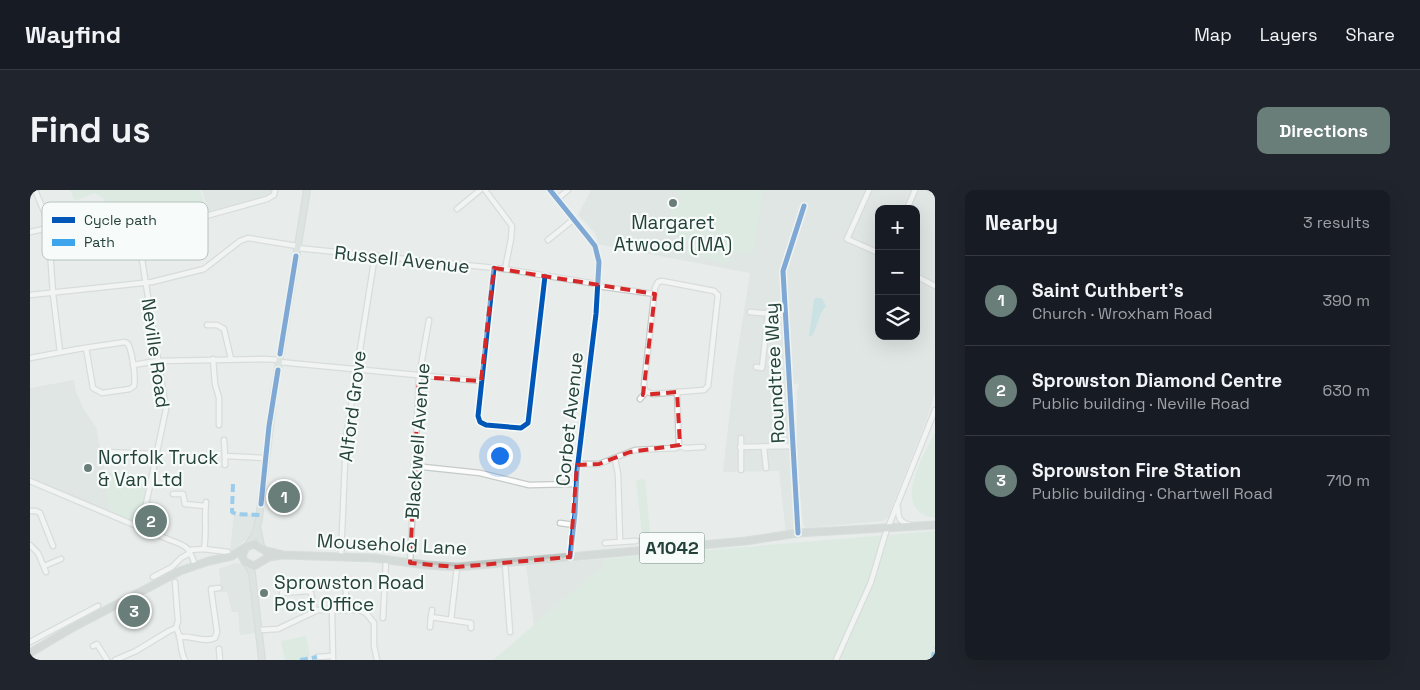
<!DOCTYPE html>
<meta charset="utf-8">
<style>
:root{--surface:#171b24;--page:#20242c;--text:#f1f3f6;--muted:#9ea1a6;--line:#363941;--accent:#697e78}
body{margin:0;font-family:"Space Grotesk",sans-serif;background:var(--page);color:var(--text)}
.controls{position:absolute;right:15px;top:15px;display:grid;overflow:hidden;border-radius:10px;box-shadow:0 5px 20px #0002}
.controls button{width:45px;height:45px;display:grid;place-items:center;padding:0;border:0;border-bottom:1px solid var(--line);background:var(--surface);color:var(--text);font:25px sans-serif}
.you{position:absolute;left:469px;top:265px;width:18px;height:18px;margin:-12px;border:4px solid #fff;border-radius:50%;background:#1a73e8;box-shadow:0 0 0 8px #1a73e833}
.badge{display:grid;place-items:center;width:32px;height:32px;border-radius:50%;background:var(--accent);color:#fff;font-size:16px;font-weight:700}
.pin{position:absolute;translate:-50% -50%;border:2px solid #fff;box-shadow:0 1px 5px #0006}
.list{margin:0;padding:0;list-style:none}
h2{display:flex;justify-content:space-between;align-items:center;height:65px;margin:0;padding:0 20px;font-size:21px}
h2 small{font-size:16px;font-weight:400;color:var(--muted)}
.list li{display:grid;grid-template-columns:32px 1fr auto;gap:15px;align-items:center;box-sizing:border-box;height:90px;padding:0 20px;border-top:1px solid var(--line)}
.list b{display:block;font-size:19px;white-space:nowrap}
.list p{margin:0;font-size:16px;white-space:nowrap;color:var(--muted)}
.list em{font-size:16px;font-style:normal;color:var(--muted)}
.icon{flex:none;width:28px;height:28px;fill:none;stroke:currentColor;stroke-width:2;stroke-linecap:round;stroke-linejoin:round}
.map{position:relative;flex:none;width:905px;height:470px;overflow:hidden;border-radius:10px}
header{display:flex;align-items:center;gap:30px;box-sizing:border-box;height:70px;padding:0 25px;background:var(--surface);border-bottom:1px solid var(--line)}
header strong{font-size:24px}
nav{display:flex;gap:28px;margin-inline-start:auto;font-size:18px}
.intro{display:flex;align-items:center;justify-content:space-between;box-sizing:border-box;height:120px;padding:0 30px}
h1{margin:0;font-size:35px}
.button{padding:12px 22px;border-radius:10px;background:var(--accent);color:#fff;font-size:18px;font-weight:700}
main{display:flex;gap:30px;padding:0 30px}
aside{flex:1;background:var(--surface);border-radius:10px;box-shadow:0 5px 20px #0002}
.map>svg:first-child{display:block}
</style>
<header>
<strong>Wayfind</strong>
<nav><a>Map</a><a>Layers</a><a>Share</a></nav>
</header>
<div class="intro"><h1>Find us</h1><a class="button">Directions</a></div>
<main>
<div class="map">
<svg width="905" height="470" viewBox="0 0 905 470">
<rect width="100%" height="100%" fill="#e8edeb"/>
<!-- built -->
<g fill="#d6dedb" fill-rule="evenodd">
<path d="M 172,0 L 243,0 L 241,5 L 237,7 L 178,23 Z"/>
<path d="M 561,0 L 905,0 L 905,204 L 896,231 L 858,327 L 853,331 L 776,338 L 773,335 L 767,271 L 767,202 L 769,193 L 758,197 L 761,218 L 763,307 L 766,336 L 763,341 L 756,343 L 749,281 L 693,282 L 704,184 L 720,83 L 566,54 L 567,49 L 564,42 L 548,25 ZM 849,19 L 886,19 L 886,146 L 849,146 Z"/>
<path d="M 44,190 L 46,202 L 54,220 L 66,237 L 75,282 L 80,322 L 1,288 L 0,198 Z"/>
<path d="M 204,324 L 226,324 L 224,341 L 222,344 L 200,363 Z"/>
<path d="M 572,369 L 574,375 L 504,435 L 496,375 Z"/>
<path d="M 205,373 L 211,374 L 222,385 L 226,443 L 210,445 L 208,422 L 202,422 L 197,402 L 191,402 L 189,379 Z"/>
</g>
<!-- green -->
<g fill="#d1e6d8">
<path d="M 40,0 L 170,0 L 177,24 L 125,38 L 118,15 L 106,18 L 103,17 L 110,41 L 78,49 L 70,29 L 77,26 L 74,22 L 77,17 L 73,8 L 64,3 L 45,11 Z"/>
<path d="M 645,0 L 733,0 L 723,65 L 700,61 L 698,73 L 656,64 L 658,52 L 647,50 L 647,47 L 639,46 L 641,30 L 640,22 L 652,10 Z"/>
<path d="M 905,242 L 905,328 C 859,321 894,266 905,242 Z"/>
<path d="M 75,282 L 84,283 L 94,291 L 120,295 L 112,334 L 80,322 Z"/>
<path d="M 615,289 L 621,353 L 613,354 L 606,290 Z"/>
<path d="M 905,341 L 905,470 L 463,470 L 574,375 L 572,369 Z"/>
<path d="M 276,446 L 280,467 L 267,470 L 255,470 L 251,451 Z"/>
</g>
<!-- water -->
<path fill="#a9d4db" d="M 786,108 L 792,108 L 796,116 C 788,125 788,136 782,146 L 779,146 L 784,109 Z"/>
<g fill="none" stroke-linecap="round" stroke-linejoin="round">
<defs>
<g id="minor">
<path d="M 5,0 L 18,31 L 23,104 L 30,162"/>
<path d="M 455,0 L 482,36 L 481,49 L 475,79"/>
<path d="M 520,0 L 558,47 L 565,56 L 569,72 L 566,124 L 547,281 L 545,323 L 540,367"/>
<path d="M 839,0 L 817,49 L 849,63"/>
<path d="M 902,0 L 905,1"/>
<path d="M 527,9 L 538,0"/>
<path d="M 427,19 L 450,0"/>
<path d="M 877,19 L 885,0"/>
<path d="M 0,42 L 18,38"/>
<path d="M 110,46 L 109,51 L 136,219 L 111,338"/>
<path d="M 518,50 L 544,29"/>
<path d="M 74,52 L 105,45 L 110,46 L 115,43 L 237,9 L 244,5 L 245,0"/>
<path d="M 267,58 L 475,79 L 567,94"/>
<path d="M 464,78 L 448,226 L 450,232 L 456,235 L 491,238 L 498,233 L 515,86"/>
<path d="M 886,86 L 905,96"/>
<path d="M 632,91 L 684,101 L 688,105 L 678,196 L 674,200 L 623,204 L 615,201 L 614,195 L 625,98 L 628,92 Z"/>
<path d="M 567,96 L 625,104"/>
<path d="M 0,105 L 122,92 L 174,79 L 210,51 L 218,48 L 267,56"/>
<path d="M 720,122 L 756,125"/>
<path d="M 177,135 L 187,135 L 194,139 L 201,169"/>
<path d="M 0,168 L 48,159 L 95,152 L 98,154 C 102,161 106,187 104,196 L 100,199 L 72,203 L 63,198 L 56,158"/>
<path d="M 183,169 L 185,194 L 189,208 L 189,235"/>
<path d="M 249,172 L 451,191"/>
<path d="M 103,175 L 127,171 L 234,169 L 249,170"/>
<path d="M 726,177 L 732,178 L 738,124"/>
<path d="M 647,202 L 649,256"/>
<path d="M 610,209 L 616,202"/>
<path d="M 194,250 L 195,266 L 235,268"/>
<path d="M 710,257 L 764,256"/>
<path d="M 734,258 L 736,278"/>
<path d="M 76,262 L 128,264"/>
<path d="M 547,274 L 569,274 L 605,260 L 646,258 L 649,256 L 656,258 L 673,257"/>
<path d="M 195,275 L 195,266"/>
<path d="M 384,276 L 450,283 L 499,295 L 545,294"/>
<path d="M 711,280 L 711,248"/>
<path d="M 0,291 L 140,350 C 157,356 159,357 165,375"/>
<path d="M 143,304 L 153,304 L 155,314 L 175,316"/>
<path d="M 868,318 C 868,329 870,332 880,335"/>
<path d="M 0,321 L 6,321 L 10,323 L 23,356"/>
<path d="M 530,333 L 544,335"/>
<path d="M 768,343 L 753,81 L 774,16"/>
<path d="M 590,352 L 606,351"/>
<path d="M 575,353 L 590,352 L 588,284 L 585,269"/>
<path d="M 0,355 L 8,363 L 16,382"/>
<path d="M 174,359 C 177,343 174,328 176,312"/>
<path d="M 159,360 L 174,359 L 198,362"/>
<path d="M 311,367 L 316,248 L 345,65"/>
<path d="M 380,373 L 389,187 L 399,130"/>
<path d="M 475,373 L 480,442"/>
<path d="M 14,376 L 31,369"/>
<path d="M 123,387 L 142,377 L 151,368 L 160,363"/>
<path d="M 312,394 L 316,395 L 316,420"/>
<path d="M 316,395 L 325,394"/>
<path d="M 252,403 L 278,401 L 281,403 L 285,421"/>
<path d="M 302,420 L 303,470"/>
<path d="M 401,427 L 402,420"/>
<path d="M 353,428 L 356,370"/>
<path d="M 421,430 L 441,433 L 441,438"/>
<path d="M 400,437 L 401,427 L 421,430 L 427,377"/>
<path d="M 146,438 C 152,446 149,460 155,470"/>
<path d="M 229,440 L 248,439 L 288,420 L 329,420 L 336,423 L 344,433 L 344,456 L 347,470"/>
<path d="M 149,447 C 161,445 174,453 185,448 L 187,442 L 181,399 L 189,398"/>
<path d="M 0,452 L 68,416"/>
<path d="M 63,456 L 67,454 L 77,470"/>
<path d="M 189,459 L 190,470"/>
<path d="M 287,467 L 302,466"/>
<path d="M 85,470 L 106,461 L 139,441 L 146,438 L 148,431 L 145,392"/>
<path d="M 806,470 L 841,392 L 855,345 L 905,220"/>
</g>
<g id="major">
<path d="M 228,341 L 231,356"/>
<path d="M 216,357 L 225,345 L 229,329 L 244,203 L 277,0"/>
<path d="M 217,374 L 222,383 L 232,470"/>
</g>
<g id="highway">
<path d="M 253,365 L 239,367 L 224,376 L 215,372 L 212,366 L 216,357 L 224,354 L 236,361 L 253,365 L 344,368 L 396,375 L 427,377 L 716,351 L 768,343 L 905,335"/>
<path d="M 0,463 L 42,438 L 150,381 L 179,371 L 202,366 L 214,358"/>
</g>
</defs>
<!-- minor casing -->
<use href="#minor" stroke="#c5cac8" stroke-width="7"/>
<!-- major casing -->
<use href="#major" stroke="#c3ccc9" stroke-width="8"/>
<!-- highway casing -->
<use href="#highway" stroke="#c3ccc9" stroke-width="9"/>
<!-- minor -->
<use href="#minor" stroke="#fcfcfc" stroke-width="4.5"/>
<!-- major -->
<use href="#major" stroke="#cfd7d5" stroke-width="5.5"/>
<!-- highway -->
<use href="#highway" stroke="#bcc4c2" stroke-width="7"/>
<!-- quiet -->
<g stroke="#3ea4ec" stroke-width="4" stroke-dasharray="8 4" stroke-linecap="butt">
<path d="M 203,294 L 202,322 L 206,324 L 230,325"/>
<path d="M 270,470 L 287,467"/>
<path d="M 902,470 L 905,458"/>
</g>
<defs>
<g id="cycleway">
<path d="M 520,0 L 558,47 L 565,56 L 569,72 L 566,124 L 547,281 L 545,323 L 540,367"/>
<path d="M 464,78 L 448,226 L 450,232 L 456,235 L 491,238 L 498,233 L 515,86"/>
<path d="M 250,164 L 266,66"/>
<path d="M 231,314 L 239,236 L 248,180"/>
<path d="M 768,343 L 753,81 L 774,16"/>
</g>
</defs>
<!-- cycleway casing -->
<use href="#cycleway" stroke="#f7fbf9" stroke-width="8"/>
<!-- cycleway -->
<use href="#cycleway" stroke="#0057b8" stroke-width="5"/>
</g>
<!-- marked area -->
<path d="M0 0H905V470H0ZM 464,78 L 625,104 L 613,205 L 647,202 L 650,255 L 600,262 L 569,274 L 547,275 L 540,367 L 427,377 L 380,373 L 389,187 L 451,191 Z" fill="#e8edeb" fill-opacity=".55" fill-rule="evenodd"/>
<path fill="none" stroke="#d62828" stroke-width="4" stroke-dasharray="10 6" stroke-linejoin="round" d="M 464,78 L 625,104 L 613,205 L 647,202 L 650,255 L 600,262 L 569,274 L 547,275 L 540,367 L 427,377 L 380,373 L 389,187 L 451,191 Z"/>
<!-- markers -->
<g fill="#697e78" stroke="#f7fbf9" stroke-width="2">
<circle cx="643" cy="13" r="5"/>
<circle cx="58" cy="278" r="5"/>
<circle cx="234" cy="403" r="5"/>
</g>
<g text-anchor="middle" stroke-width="4.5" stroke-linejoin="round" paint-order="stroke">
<!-- shield labels -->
<rect fill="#f7fbf9" stroke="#637a73" stroke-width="1" x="609.5" y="342.5" width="65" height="31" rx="4"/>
<g font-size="18" font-weight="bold" fill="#24423a">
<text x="642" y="364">A1042</text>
</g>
<!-- poi labels -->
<g font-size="19" fill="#24423a" stroke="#f7fbf9" text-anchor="start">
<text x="643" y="39" text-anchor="middle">Margaret<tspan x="643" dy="22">Atwood (MA)</tspan></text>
<text x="68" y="274">Norfolk Truck<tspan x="68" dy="22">&amp; Van Ltd</tspan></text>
<text x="244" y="399">Sprowston Road<tspan x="244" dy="22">Post Office</tspan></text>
</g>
<!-- street labels -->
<g font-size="19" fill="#24423a" stroke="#f7fbf9">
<text transform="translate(372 69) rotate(6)" y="7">Russell Avenue</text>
<text transform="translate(126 163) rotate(82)" y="7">Neville Road</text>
<text transform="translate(744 183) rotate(-93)" y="7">Roundtree Way</text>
<text transform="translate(322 216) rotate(-83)" y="7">Alford Grove</text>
<text transform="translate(539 229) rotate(-84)" y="7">Corbet Avenue</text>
<text transform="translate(387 251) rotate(-86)" y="7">Blackwell Avenue</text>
<text transform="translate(362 354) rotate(3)" y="7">Mousehold Lane</text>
</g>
</g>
<!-- legend -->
<rect x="12" y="12" width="166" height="58" rx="8" fill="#f7fbf9" stroke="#b8c4c0" stroke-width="1"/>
<rect x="22" y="27" width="23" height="6" fill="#0057b8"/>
<rect x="22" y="49" width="23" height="7" fill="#3ea4ec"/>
<g font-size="14" fill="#24423a">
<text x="54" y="35">Cycle path</text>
<text x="54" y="57">Path</text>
</g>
</svg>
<div class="controls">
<button>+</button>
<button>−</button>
<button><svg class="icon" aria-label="layers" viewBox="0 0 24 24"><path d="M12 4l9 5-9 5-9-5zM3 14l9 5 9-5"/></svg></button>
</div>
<div class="you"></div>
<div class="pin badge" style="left:254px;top:307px">1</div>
<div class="pin badge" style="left:121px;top:331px">2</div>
<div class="pin badge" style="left:104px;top:421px">3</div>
</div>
<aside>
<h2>Nearby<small>3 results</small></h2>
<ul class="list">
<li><span class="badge">1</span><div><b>Saint Cuthbert's</b><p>Church · Wroxham Road</p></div><em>390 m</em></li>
<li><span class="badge">2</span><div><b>Sprowston Diamond Centre</b><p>Public building · Neville Road</p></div><em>630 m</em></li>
<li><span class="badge">3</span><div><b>Sprowston Fire Station</b><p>Public building · Chartwell Road</p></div><em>710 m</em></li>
</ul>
</aside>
</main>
